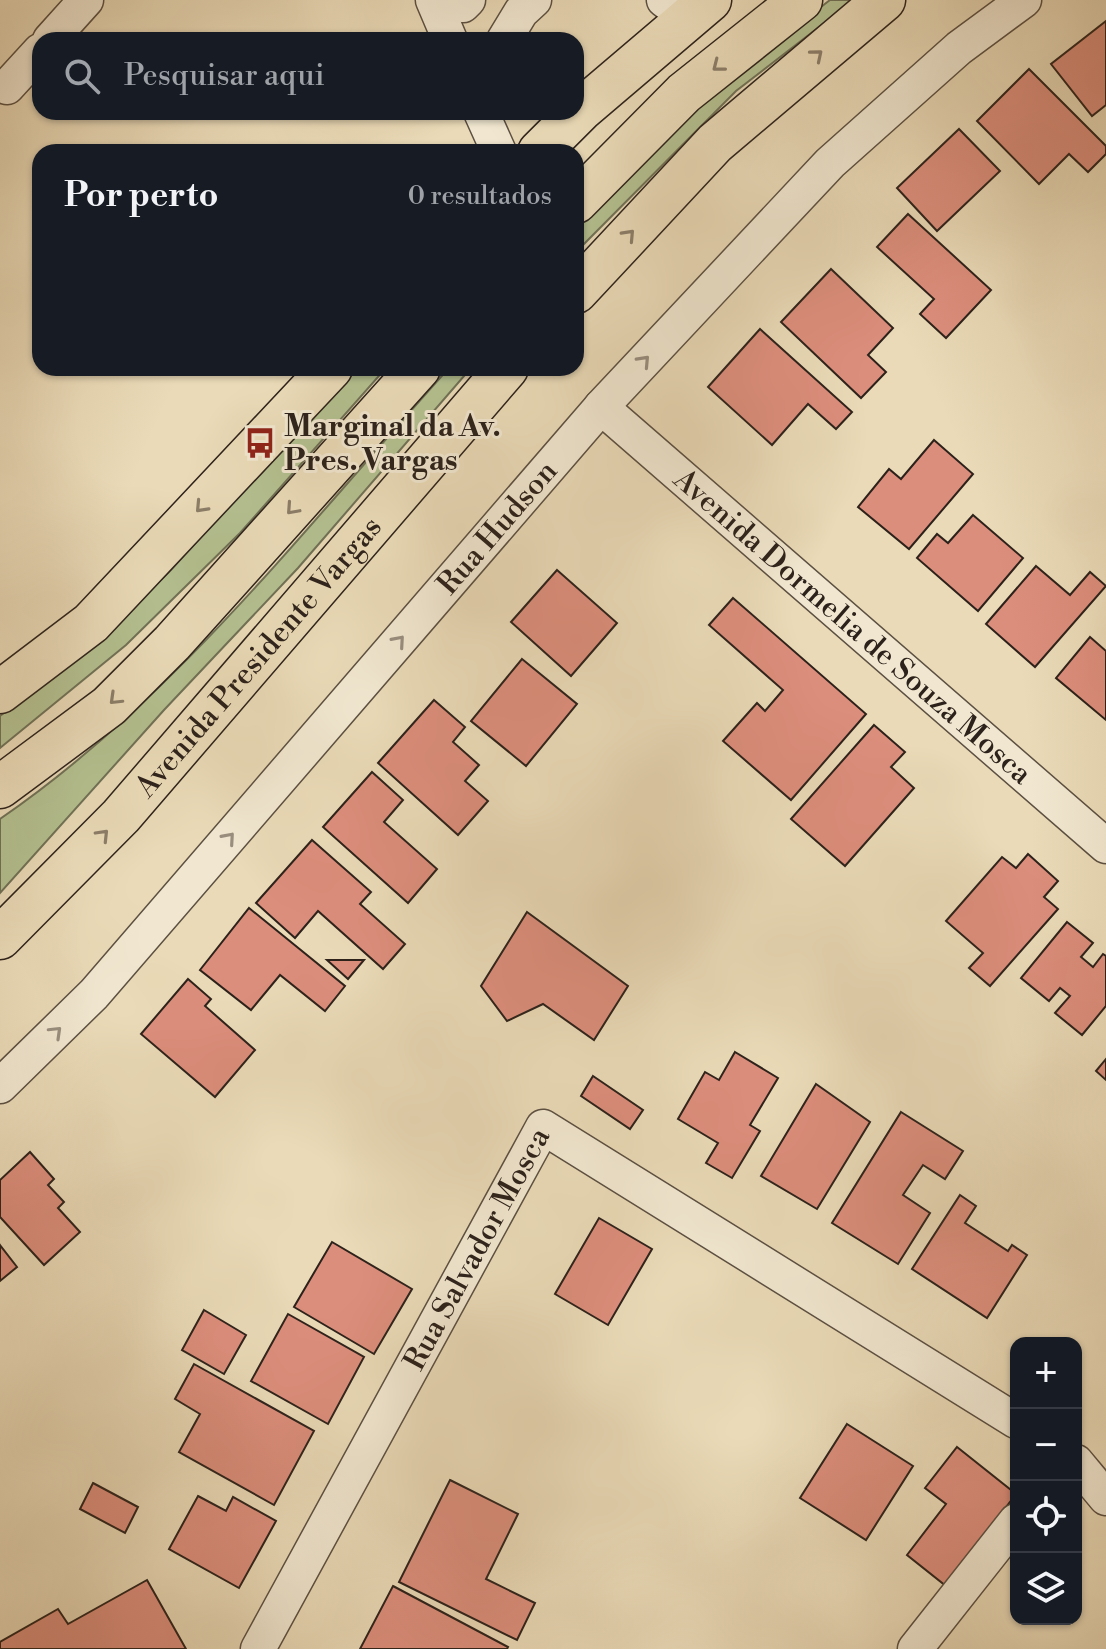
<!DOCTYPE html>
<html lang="pt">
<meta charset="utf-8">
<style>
:root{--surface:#171b24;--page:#20242c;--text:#f1f3f6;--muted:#9ea1a6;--line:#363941}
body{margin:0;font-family:"Libre Bodoni",serif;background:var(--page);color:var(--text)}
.controls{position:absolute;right:24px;bottom:24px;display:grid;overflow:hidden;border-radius:16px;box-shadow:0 2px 6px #0004}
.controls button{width:72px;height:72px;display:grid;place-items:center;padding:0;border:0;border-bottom:2px solid var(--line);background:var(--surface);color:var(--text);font:40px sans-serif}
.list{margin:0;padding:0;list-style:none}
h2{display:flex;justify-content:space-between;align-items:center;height:104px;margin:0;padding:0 32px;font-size:34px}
h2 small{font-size:26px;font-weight:400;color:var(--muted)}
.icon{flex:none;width:44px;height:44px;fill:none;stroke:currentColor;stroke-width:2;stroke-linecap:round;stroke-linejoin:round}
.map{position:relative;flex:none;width:1106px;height:1649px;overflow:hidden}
.search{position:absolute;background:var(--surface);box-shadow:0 2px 6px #0004;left:32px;top:32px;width:552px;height:88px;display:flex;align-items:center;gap:20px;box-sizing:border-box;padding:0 28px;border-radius:24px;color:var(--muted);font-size:30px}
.panel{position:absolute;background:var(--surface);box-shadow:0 2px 6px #0004;left:32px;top:144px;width:552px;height:232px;border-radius:24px}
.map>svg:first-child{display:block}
</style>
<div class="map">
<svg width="1106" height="1649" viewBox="0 0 1106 1649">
<rect width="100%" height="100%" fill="#eadab7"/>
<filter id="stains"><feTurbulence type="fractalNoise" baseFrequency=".0025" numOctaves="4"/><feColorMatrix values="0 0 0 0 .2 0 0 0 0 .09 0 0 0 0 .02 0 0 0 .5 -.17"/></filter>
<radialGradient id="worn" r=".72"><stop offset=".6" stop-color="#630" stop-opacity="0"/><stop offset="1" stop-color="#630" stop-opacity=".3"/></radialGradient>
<!-- green -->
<g fill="#b4c090" stroke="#707156" stroke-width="2">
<path d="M 830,0 L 854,0 L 736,91 L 576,252 L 576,228 C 653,142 739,70 830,0 Z"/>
<path d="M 355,368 L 386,368 L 240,533 L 126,645 L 0,748 L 0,716 L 87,650 L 169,572 Z"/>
<path d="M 449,368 L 471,368 L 298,568 L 164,710 L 0,893 L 0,819 C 176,698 307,525 449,368 Z"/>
</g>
<!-- building -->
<g fill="#dc8e7c" stroke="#2d221b" stroke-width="2">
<path d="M 1106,21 L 1106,105 L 1092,116 L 1051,64 Z"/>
<path d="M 1029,69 L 1106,146 L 1106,154 L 1088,172 L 1069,154 L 1039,184 L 977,121 Z"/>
<path d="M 959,129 L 1000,171 L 937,231 L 897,188 Z"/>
<path d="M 908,214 L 991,290 L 946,338 L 920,314 L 934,299 L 877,247 Z"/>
<path d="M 831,269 L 893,328 L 868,355 L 886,372 L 861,398 L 781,322 Z"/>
<path d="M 760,329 L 852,412 L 836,429 L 808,404 L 772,445 L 708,387 Z"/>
<path d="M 934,440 L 973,474 L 909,549 L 858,507 L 889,469 L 901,479 Z"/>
<path d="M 973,515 L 1023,558 L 978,611 L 917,558 L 937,534 L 948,543 Z"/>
<path d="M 1036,566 L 1070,595 L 1090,572 L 1106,586 L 1035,667 L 986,624 Z"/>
<path d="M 557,570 L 617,623 L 571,676 L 511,622 Z"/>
<path d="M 733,598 L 866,714 L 791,800 L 723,741 L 757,703 L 765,711 L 783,690 L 709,625 Z"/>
<path d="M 1090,637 L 1106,651 L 1106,720 L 1056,678 Z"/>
<path d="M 522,659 L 577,704 L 526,766 L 471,721 Z"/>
<path d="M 434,700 L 465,727 L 453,742 L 479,765 L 465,781 L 488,801 L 458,835 L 378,763 Z"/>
<path d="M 874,725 L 905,752 L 891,767 L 914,788 L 845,866 L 791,819 Z"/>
<path d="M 372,772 L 403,800 L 384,822 L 437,869 L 408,903 L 323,827 Z"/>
<path d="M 312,840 L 371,892 L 360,904 L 405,944 L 383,969 L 318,911 L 295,938 L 256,903 Z"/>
<path d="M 1028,854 L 1058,881 L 1044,897 L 1058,909 L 990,986 L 969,968 L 983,953 L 946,921 L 1002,857 L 1016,868 Z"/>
<path d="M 249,908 L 345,986 L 325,1011 L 280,975 L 251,1010 L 200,970 Z"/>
<path d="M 527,912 L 628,986 L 594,1040 L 543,1004 L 507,1021 L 481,986 Z"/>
<path d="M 1067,922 L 1093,943 L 1081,957 L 1093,967 L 1103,954 L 1106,956 L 1106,1006 L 1082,1035 L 1055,1013 L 1070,996 L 1060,988 L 1049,1001 L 1021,978 Z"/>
<path d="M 327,960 L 364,960 L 348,979 Z"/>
<path d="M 188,979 L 211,999 L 205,1006 L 255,1050 L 215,1097 L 141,1034 Z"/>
<path d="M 735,1052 L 778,1078 L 750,1125 L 760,1131 L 732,1178 L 706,1163 L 718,1143 L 678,1119 L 705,1072 L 719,1080 Z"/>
<path d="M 1106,1059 L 1106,1080 L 1096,1071 Z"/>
<path d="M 593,1076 L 643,1110 L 630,1129 L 581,1096 Z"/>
<path d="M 816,1084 L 870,1122 L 817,1209 L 761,1176 Z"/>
<path d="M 901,1112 L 963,1151 L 945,1179 L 923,1165 L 903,1195 L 930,1213 L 898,1264 L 832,1223 Z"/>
<path d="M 30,1152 L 54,1179 L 48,1185 L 64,1202 L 58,1208 L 80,1232 L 44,1265 L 0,1217 L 0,1180 Z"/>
<path d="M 960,1195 L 976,1206 L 965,1223 L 1008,1251 L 1012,1245 L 1027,1255 L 987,1318 L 912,1269 Z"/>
<path d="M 599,1218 L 652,1249 L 608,1325 L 555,1294 Z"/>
<path d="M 332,1242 L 412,1289 L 374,1354 L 294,1307 Z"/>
<path d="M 0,1245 L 17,1267 L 0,1281 Z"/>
<path d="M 204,1310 L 246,1335 L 224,1374 L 182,1350 Z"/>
<path d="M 288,1314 L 364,1357 L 328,1424 L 251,1381 Z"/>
<path d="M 194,1364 L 314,1431 L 274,1505 L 179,1452 L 200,1414 L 175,1399 Z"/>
<path d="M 847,1424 L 913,1466 L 866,1540 L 800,1498 Z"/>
<path d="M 957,1447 L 1016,1494 L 946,1586 L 907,1555 L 946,1504 L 925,1488 Z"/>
<path d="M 450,1480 L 518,1514 L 486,1579 L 535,1603 L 517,1640 L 399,1582 Z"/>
<path d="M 93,1483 L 138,1507 L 125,1533 L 80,1509 Z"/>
<path d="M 198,1496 L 226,1511 L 233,1497 L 276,1521 L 239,1588 L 169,1549 Z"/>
<path d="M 147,1580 L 186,1649 L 0,1649 L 0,1642 L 58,1609 L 68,1624 Z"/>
<path d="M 393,1586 L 508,1647 L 507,1649 L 360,1649 Z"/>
</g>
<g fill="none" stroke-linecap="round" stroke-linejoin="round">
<defs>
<g id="minor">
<path d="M 433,0 L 450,40"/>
<path d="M 442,0 L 463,5 L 468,0"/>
<path d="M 664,0 L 676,9 L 704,5"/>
<path d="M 50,40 L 86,0"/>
<path d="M 504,40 L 521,12 L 534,0"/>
<path d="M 7,87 L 40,51"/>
<path d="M 481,112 L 499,152"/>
<path id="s1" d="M 601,407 L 1106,846"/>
<path id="s2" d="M 0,1086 L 94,994 L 601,407 L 830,163 L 959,48 L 1024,0"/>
<path d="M 1076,1462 L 1106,1498"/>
<path id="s3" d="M 258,1649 L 543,1127 L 1016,1421"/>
<path d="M 915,1649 L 1016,1521"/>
</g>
<g id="major">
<path d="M 539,152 L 582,109 L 710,0"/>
<path d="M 576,202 L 684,93 L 801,0"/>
<path d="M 576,292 L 715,143 L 884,0"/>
<path d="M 0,692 L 91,623 L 331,368"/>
<path d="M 0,787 L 109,706 L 172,643 L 419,368"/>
<path id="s4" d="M 0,938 L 121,816 L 507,368"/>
</g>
</defs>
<!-- minor casing -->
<use href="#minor" stroke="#5c5042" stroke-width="37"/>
<!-- major casing -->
<use href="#major" stroke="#2d221b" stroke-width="45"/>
<!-- minor -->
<use href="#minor" stroke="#f1e7d0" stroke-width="34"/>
<!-- major -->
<use href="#major" stroke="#eadab7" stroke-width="42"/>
</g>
<!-- one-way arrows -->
<defs><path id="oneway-chevron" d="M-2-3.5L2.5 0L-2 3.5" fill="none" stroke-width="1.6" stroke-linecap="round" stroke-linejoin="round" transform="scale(2)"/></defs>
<g stroke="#8c7e69">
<use href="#oneway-chevron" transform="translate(817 55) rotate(-40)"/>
<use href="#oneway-chevron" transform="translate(718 66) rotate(142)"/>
<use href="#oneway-chevron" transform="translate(629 235) rotate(-47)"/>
<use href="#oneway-chevron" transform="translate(201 507) rotate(133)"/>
<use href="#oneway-chevron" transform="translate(292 509) rotate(132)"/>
<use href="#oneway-chevron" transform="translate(115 699) rotate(136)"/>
<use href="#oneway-chevron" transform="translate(103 835) rotate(-46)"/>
</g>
<g stroke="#998e7f">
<use href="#oneway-chevron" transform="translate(644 361) rotate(-47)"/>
<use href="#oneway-chevron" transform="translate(399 641) rotate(-49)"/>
<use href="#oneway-chevron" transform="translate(229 838) rotate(-49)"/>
<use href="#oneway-chevron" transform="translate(56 1032) rotate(-44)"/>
</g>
<!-- icons -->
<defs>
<symbol id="bus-bare" viewBox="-9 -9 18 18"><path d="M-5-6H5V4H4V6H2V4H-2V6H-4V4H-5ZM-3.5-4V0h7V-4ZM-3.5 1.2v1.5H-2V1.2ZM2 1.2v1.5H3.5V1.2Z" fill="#8f2418" stroke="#f1e7d0" stroke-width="2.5" paint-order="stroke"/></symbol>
</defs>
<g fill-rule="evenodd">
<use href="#bus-bare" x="238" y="421" width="44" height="44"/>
</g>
<g text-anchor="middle" stroke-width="6" stroke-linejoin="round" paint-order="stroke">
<!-- poi labels -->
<g font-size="30" font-weight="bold" fill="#2d221b" stroke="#f1e7d0" text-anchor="start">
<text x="284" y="436">Marginal da Av.<tspan x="284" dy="34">Pres. Vargas</tspan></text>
</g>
<!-- street labels -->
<g font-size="30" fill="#2d221b" stroke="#f1e7d0">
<text dy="10" stroke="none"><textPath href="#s2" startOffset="748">Rua Hudson</textPath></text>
<text dy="10" stroke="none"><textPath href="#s1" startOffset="334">Avenida Dormelia de Souza Mosca</textPath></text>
<text dy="10" stroke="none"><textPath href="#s4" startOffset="382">Avenida Presidente Vargas</textPath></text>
<text dy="10" stroke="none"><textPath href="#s3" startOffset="456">Rua Salvador Mosca</textPath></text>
</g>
</g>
<rect width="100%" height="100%" filter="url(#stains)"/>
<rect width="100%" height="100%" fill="url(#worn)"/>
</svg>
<div class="controls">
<button>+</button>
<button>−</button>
<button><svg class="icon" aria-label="locate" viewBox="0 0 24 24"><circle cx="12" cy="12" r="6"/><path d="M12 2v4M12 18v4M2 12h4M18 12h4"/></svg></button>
<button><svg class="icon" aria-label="layers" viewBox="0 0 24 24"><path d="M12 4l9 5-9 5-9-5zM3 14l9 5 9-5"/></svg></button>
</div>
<div class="search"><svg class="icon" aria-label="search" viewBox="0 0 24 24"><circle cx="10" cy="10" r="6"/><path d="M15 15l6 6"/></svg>Pesquisar aqui</div>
<section class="panel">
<h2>Por perto<small>0 resultados</small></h2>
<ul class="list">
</ul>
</section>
</div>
